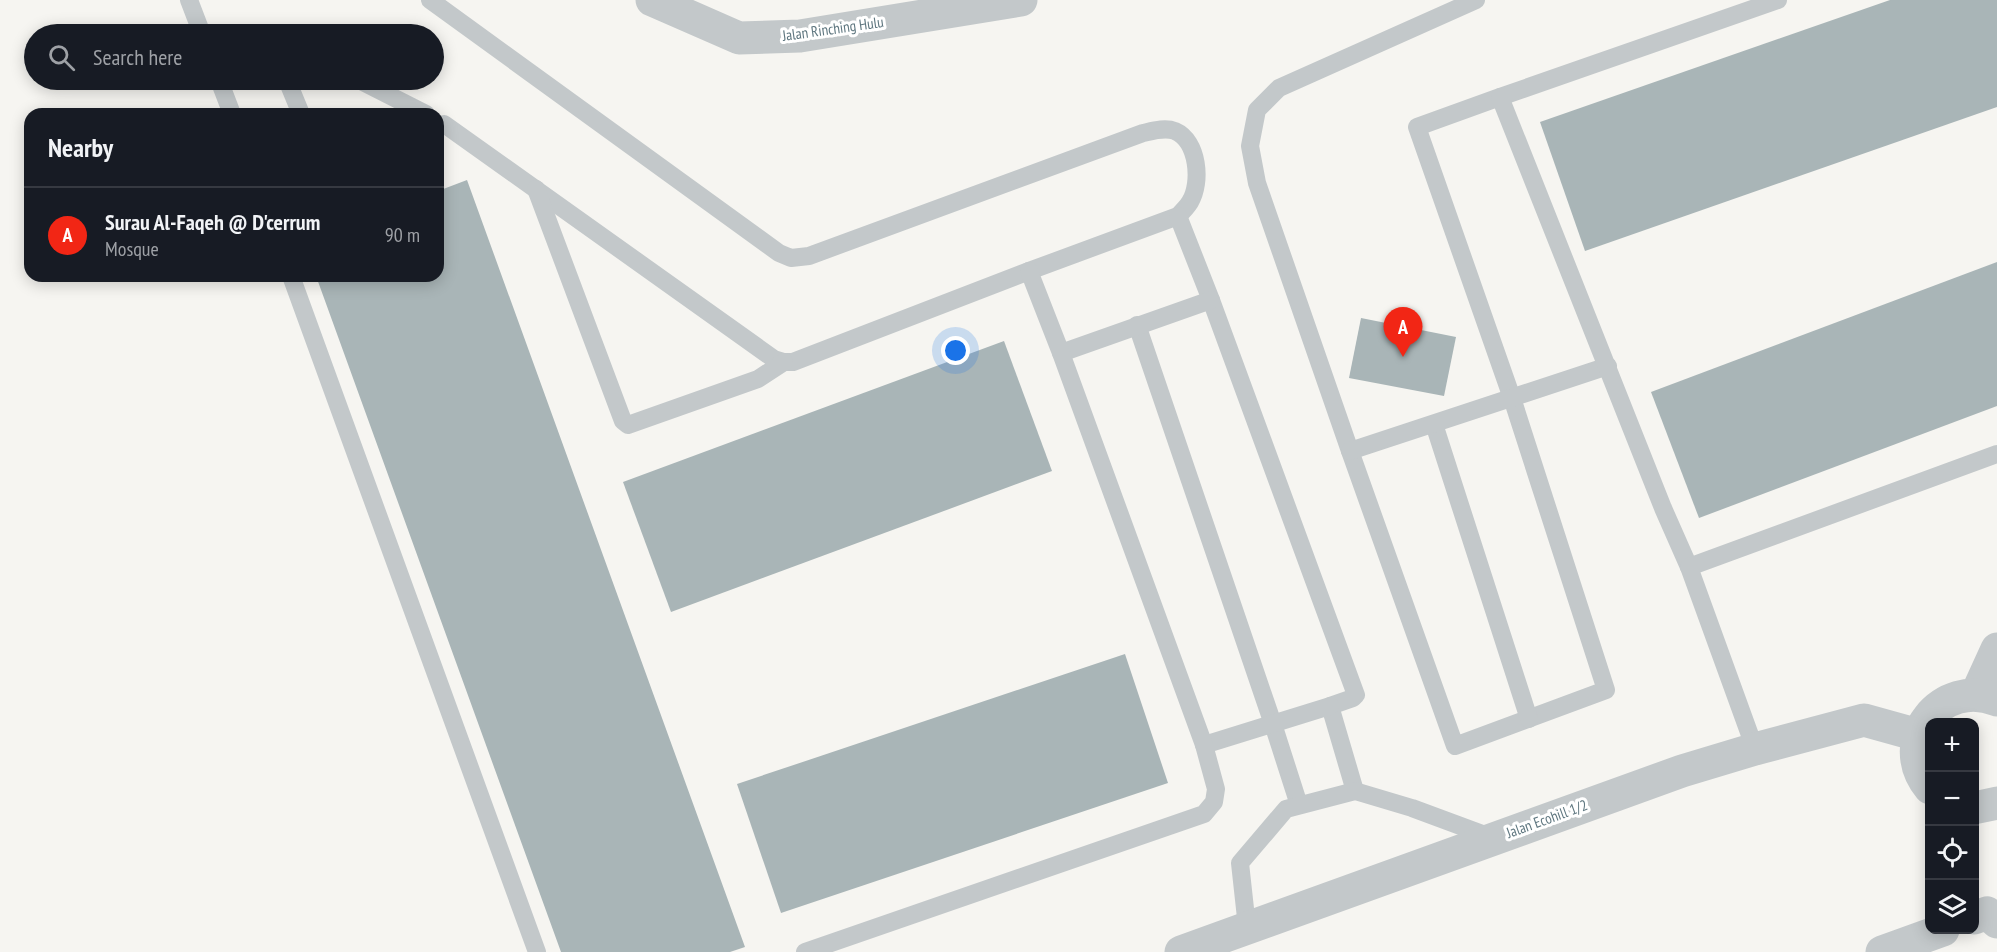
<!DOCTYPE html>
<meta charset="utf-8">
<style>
:root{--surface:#171b24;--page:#242831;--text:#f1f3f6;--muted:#9ea1a6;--line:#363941;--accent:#f22615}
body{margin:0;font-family:"PT Sans Narrow",sans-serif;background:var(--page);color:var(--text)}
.controls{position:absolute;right:18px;bottom:18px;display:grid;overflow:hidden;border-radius:12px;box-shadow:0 3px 15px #0003}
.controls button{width:54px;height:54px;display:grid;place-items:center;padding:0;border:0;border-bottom:2px solid var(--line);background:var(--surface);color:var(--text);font:30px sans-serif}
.you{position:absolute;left:956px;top:351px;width:21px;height:21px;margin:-15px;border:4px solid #fff;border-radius:50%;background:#1a73e8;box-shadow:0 0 0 9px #1a73e833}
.badge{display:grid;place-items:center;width:39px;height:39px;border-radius:50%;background:var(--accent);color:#fff;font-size:20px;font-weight:700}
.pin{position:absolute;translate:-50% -50px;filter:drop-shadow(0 2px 3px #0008)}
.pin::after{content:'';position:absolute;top:32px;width:21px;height:18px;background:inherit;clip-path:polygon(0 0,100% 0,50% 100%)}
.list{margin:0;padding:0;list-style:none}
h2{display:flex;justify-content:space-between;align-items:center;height:78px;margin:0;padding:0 24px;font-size:26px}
h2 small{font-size:20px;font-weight:400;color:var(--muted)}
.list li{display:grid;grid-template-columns:39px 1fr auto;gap:18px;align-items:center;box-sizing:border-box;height:96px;padding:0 24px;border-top:2px solid var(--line)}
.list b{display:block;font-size:22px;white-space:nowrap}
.list p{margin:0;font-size:20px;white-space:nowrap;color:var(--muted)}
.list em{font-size:20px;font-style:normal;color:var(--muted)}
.icon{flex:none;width:33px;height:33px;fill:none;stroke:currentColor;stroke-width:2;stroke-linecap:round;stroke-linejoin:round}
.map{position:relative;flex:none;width:1997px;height:952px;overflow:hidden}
.search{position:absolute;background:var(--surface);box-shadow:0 3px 15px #0003;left:24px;top:24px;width:420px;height:66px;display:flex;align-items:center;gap:15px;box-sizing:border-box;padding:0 21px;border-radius:33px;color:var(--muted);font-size:22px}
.panel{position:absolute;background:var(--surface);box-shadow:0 3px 15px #0003;left:24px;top:108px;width:420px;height:174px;border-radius:18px}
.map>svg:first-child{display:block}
</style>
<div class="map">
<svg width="1997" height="952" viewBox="0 0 1997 952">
<rect width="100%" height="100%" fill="#f6f5f1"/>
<!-- building -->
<g fill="#a9b5b7">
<path d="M 1890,0 L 1997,0 L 1997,107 L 1585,251 L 1540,122 Z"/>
<path d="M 467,180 L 745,947 L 730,952 L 561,952 L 316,276 L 438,276 L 438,191 Z"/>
<path d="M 1997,262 L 1997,406 L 1699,518 L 1651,392 Z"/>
<path d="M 1361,318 L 1456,337 L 1444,396 L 1349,378 Z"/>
<path d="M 1004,341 L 1052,471 L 671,612 L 623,482 Z"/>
<path d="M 1125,654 L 1168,783 L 781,913 L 737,784 Z"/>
</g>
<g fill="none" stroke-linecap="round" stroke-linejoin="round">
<!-- service -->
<g stroke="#c3c8ca" stroke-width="18">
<path d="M 189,0 L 202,34"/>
<path d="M 430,0 L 779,253 L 791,258 L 809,256 L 1143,133 C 1152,131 1165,127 1175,131 C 1198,141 1202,182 1190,202 C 1187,207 1182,212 1178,216 L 1029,271 L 793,362 L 784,362 L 774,359 L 444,124 L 438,126"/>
<path d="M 1476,0 L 1279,88 L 1257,110 L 1250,146 L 1257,183 L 1350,451 L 1455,746 L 1606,690 L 1512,398 L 1417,127 L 1500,97"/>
<path d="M 219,80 L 232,114"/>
<path d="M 287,80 L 301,114"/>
<path d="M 359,80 L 426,114"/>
<path d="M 536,189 L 623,421 L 628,425 L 758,379 L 784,362"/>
<path d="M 1178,216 L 1211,300 L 1356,695 L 1353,698 L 1330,706 L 1355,791"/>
<path d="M 291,276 L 537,952"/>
<path d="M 1137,325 L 1273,724 L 1299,805"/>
<path d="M 1061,353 L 1211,300"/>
<path d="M 1434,424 L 1529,719"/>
<path d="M 1350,451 L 1608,366"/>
<path d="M 1689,567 L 1663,508 L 1500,97 L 1778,0"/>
<path d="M 1204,745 L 1330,706"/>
<path d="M 1755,749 L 1689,567 L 1997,454"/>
<path d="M 1247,927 L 1240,863 L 1286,809 L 1355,791 L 1412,808 L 1493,838"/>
<path d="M 805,952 L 1204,814 L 1214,802 L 1216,789 L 1204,745 L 1061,353 L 1029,271"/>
</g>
<!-- minor -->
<g stroke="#c3c8ca" stroke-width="33">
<path d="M 652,0 L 739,38 L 800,36 L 1021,0"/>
<path d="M 1976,695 L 1997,649"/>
<path d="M 1974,918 L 1987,913 L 1997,922"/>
<path d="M 1882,952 L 1943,930"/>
</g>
<!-- tertiary -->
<g stroke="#c3c8ca" stroke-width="33">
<path d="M 1930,788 C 1891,741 1942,677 1997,700"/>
<path d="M 1974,808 L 1997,803"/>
<path d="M 1181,952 L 1682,771 L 1755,749 L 1864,720 L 1918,735"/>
</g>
</g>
<g text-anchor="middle" stroke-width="6" stroke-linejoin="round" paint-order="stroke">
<!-- street labels -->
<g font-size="15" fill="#5e767f" stroke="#fff">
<text transform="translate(833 29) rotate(-8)" y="5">Jalan Rinching Hulu</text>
<text transform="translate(1547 819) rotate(-20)" y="5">Jalan Ecohill 1/2</text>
</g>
</g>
</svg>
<div class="controls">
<button>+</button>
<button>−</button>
<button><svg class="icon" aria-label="locate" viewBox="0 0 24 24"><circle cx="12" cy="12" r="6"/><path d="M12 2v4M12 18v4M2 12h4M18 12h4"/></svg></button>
<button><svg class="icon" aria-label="layers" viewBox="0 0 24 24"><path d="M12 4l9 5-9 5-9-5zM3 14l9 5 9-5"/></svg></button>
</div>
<div class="you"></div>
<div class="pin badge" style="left:1403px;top:357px">A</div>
<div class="search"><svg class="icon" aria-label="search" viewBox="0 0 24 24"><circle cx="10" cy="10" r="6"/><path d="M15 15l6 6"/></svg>Search here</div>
<section class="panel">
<h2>Nearby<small></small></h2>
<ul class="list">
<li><span class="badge">A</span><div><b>Surau Al-Faqeh @ D'cerrum</b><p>Mosque</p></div><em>90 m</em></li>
</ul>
</section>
</div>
